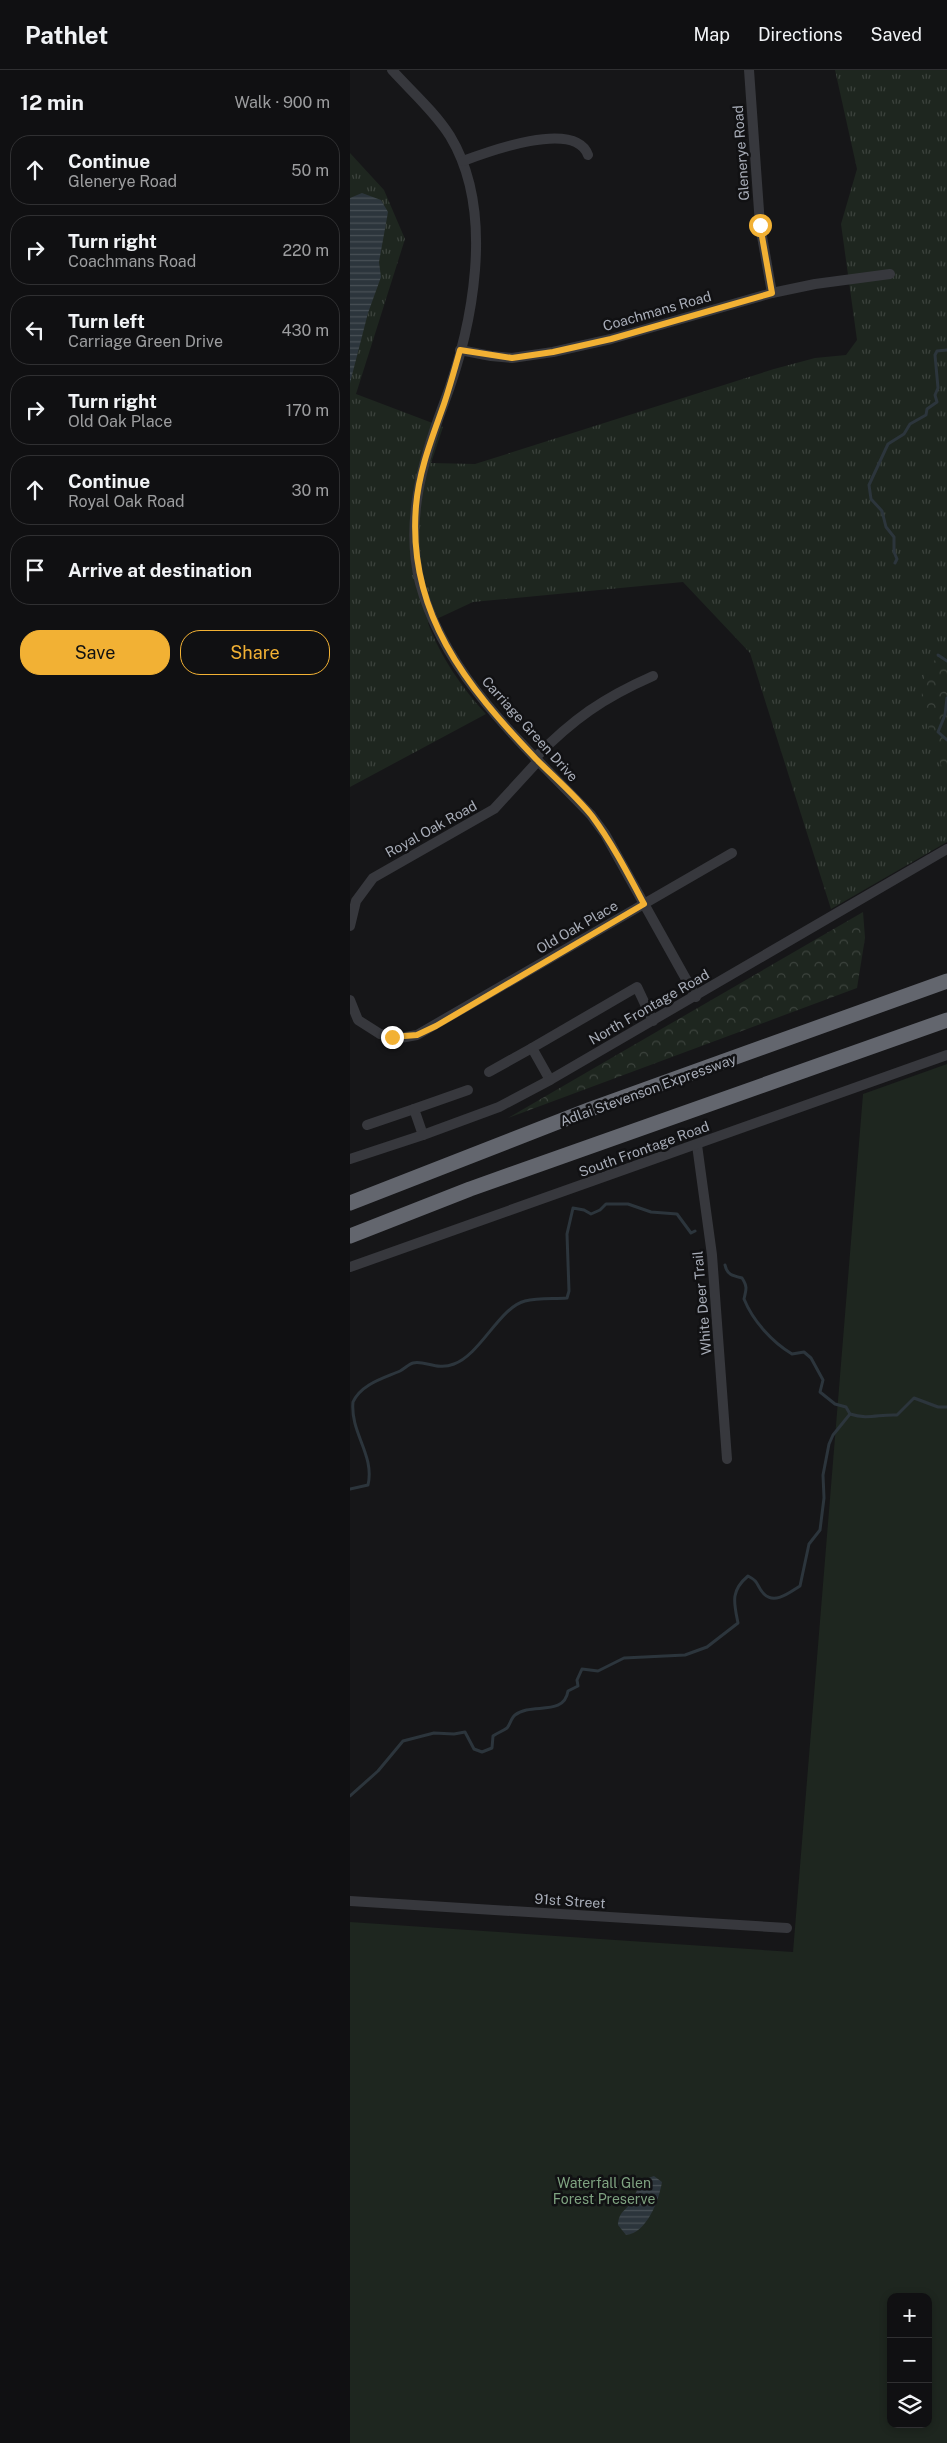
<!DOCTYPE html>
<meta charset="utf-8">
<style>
:root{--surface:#101012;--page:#1e1e20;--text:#f1f3f6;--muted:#9c9d9f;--line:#303032;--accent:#f2b134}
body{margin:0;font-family:"Public Sans",sans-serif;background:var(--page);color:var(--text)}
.controls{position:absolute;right:15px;bottom:15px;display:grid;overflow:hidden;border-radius:10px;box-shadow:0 2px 8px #0003}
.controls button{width:45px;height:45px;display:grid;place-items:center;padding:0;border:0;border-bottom:1px solid var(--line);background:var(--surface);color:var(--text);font:25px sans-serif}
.stop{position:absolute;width:15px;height:15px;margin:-11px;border:4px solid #f2b134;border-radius:50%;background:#fff}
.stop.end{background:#f2b134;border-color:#fff;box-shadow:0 1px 5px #0008}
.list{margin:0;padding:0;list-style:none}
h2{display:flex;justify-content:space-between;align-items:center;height:65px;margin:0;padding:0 20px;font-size:21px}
h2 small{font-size:16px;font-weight:400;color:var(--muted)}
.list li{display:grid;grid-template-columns:32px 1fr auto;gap:15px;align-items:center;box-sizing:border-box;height:70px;margin:0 10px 10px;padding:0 10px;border:1px solid var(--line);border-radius:20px}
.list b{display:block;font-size:19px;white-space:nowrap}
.list p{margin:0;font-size:16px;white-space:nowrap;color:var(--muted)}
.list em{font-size:16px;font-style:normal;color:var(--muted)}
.actions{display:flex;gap:10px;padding:15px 20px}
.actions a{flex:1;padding:11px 0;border:1px solid var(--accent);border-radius:20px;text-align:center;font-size:18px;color:var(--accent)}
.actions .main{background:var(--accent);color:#111}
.icon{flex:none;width:28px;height:28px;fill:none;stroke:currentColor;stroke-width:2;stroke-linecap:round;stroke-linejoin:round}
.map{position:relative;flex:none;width:597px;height:2373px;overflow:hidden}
header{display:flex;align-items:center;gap:30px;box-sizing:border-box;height:70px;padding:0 25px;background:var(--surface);border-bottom:1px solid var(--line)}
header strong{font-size:24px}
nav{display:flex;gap:28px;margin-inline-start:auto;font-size:18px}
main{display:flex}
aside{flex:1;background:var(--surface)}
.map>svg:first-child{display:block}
</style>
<header>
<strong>Pathlet</strong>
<nav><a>Map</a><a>Directions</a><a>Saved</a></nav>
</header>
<main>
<aside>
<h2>12 min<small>Walk · 900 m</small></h2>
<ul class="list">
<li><svg class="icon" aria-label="ahead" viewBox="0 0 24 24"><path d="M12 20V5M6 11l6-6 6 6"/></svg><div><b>Continue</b><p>Glenerye Road</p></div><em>50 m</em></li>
<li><svg class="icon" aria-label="right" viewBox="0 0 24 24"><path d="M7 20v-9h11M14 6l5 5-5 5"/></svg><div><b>Turn right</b><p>Coachmans Road</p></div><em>220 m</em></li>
<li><svg class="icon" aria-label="left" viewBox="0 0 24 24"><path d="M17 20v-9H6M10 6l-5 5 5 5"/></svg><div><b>Turn left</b><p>Carriage Green Drive</p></div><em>430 m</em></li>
<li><svg class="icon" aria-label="right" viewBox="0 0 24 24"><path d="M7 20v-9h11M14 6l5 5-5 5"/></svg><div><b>Turn right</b><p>Old Oak Place</p></div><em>170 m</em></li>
<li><svg class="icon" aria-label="ahead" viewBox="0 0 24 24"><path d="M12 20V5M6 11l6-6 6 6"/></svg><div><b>Continue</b><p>Royal Oak Road</p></div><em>30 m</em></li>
<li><svg class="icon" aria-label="arrive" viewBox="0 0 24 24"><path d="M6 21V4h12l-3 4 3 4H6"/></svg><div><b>Arrive at destination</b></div></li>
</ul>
<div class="actions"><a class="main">Save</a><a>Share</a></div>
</aside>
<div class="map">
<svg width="597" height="2373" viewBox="0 0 597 2373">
<defs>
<pattern id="grass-tufts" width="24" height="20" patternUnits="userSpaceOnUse" patternTransform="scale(1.25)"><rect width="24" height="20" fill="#1e261f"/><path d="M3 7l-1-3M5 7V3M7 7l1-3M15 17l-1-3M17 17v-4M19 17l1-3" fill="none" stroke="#3c433d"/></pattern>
<pattern id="forest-crowns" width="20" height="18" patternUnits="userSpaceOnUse" patternTransform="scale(1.25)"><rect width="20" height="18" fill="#1e261f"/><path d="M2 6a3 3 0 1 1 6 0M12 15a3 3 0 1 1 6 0" fill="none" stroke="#3c433d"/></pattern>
<pattern id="water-rules" width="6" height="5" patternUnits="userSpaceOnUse" patternTransform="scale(1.25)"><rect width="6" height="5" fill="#2c353c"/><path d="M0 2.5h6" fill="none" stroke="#485056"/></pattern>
</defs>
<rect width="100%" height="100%" fill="#161618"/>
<!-- grass -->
<path fill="url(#grass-tufts)" d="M 485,0 L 597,0 L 597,772 L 481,839 L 400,583 L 333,512 L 123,532 L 78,553 C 90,586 112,618 136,644 L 0,717 L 0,83 L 34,120 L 55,169 L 6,324 L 93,357 L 81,393 L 125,394 L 424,299 L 465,288 L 496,285 L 507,270 L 491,154 L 507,99 Z"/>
<!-- forest -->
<g fill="url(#forest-crowns)">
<path d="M 597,584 L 597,711 L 584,676 L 571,630 L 576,595 Z"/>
<path d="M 513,842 L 515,868 L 507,918 L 158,1048 Z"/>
</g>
<!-- park -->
<path fill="#1e261f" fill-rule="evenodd" d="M 597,994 L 597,2373 L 0,2373 L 0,1852 L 443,1882 L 513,1024 ZM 541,2227 L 578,2227 L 578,2354 L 541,2354 Z"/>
<!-- water -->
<g fill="url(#water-rules)">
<path d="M 12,123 L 31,130 L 38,142 L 29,192 L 31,207 L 18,243 L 0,313 L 0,128 Z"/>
<path d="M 304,2106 L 312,2112 C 309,2130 297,2163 276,2165 L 268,2155 C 269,2141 275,2142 281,2132 C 287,2121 291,2109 304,2106 Z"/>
</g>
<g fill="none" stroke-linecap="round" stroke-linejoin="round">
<!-- stream -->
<g stroke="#2c353c" stroke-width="3">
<path d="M 545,493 L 547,489 L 544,482 L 544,467 L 536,457 L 532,441 L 521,429 L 519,415 L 538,374 L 554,364 L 560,354 L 576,345 L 577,339 L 587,332 L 585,325 L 588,318 L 585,285 L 587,281 L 597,280"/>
<path d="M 588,585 L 597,591"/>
<path d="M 597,628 L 595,645 L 588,662 L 597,670"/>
<path d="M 375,1195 C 377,1205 383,1206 392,1208 C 398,1217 396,1220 394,1229 C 403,1251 422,1272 442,1284 L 454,1282 L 461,1288 L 473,1310 L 470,1322 L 485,1334 L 496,1337 L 500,1344"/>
<path d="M 500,1344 C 518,1350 529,1344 547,1345 L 564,1328 L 588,1337 L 597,1337"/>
<path d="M 0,1419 L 18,1415 C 25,1385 0,1363 3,1332 C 11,1314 34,1308 50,1301 C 54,1299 59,1294 63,1293 C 75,1290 87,1301 104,1294 C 130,1285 150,1237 175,1231 C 188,1228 203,1229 217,1228 L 219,1221 L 217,1164 L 223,1138 L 234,1140 L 241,1144 L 250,1140 L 256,1134 L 278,1134 L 301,1142 L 327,1144 L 341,1163 L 345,1161"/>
<path d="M 0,1726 L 28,1701 L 53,1671 L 84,1663 L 104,1664 L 115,1662 L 124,1679 L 132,1682 L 142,1678 L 143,1666 C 147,1663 153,1661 157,1658 C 160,1655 161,1648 165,1645 C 181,1632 214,1647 218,1621 L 228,1616 L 227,1610 L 232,1599 L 248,1601 L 274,1588 L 335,1585 L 357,1577 L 388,1553 C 384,1533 380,1521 398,1506 C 410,1512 406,1516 414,1524 C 425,1535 440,1522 450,1516 L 459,1474 L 470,1460 L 474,1428 L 473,1405 L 479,1374 L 483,1365 L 500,1344"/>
</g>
<!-- minor -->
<g stroke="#37383d" stroke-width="10">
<path d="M 42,0 C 61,21 85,42 100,66 C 146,142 123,257 93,336 C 72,392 55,453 70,513 C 95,607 176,677 241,745 L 255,764 L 346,927"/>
<path d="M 399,0 L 410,155 L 422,223"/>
<path d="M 113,91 C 137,82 225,49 238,85"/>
<path d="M 110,280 L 141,286 L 162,288 L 203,282 L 261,269 L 422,223 L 465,214 L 540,204"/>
<path d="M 185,688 C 223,649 253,628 303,606"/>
<path d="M 0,856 L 6,831 L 23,808 L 144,739 L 188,691"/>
<path d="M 0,930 L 8,950 L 30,964 L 50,968 L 67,965 L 382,783"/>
<path d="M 139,1002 L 182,978"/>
<path d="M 200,1010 L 182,978 L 287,917 L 303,951"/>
<path d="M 17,1055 L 64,1039"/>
<path d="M 73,1065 L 64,1039 L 118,1020"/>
<path d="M 347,1075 L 362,1185 L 377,1389"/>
<path d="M 0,1089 L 73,1065 L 149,1037 L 200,1010 L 597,779"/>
<path d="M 0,1197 L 597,985"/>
<path d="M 0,1831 L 437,1858"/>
</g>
<!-- highway -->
<g stroke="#63666e" stroke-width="15">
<path d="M 0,1133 L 241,1039 L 597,911"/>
<path d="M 0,1166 L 120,1119 L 597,950"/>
</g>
</g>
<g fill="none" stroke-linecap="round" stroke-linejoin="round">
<!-- route -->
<path stroke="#f2b134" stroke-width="6" d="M 42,967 L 67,965 L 86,956 L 294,834 C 278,804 262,773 242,746 C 226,726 205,708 186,689 C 116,616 57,543 66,436 C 69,400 82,368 94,334 C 100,316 105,298 110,280 L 162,288 L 203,282 L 261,269 L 422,223 L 410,155"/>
</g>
<g text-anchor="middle" stroke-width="5" stroke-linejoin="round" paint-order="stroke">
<!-- street labels -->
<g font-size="14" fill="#a8adb8" stroke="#111113">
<text transform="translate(391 83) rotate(-94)" y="5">Glenerye Road</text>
<text transform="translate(307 241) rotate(-16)" y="5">Coachmans Road</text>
<text transform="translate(180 659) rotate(48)" y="5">Carriage Green Drive</text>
<text transform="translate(81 759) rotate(-29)" y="5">Royal Oak Road</text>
<text transform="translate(227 857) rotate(-30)" y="5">Old Oak Place</text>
<text transform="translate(299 937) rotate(-30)" y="5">North Frontage Road</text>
<text transform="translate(298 1020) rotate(-20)" y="5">Adlai Stevenson Expressway</text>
<text transform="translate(294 1079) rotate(-20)" y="5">South Frontage Road</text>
<text transform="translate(352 1233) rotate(-95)" y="5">White Deer Trail</text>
<text transform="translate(220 1831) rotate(4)" y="5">91st Street</text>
</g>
<!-- park labels -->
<g font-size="14" fill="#7fa381" stroke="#111113">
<text x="254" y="2118">Waterfall Glen<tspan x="254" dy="16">Forest Preserve</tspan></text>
</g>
</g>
</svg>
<div class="controls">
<button>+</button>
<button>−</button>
<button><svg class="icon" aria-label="layers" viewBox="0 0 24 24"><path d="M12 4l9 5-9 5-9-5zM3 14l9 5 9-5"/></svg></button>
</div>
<div class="stop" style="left:410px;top:155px"></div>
<div class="stop end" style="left:42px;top:967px"></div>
</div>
</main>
